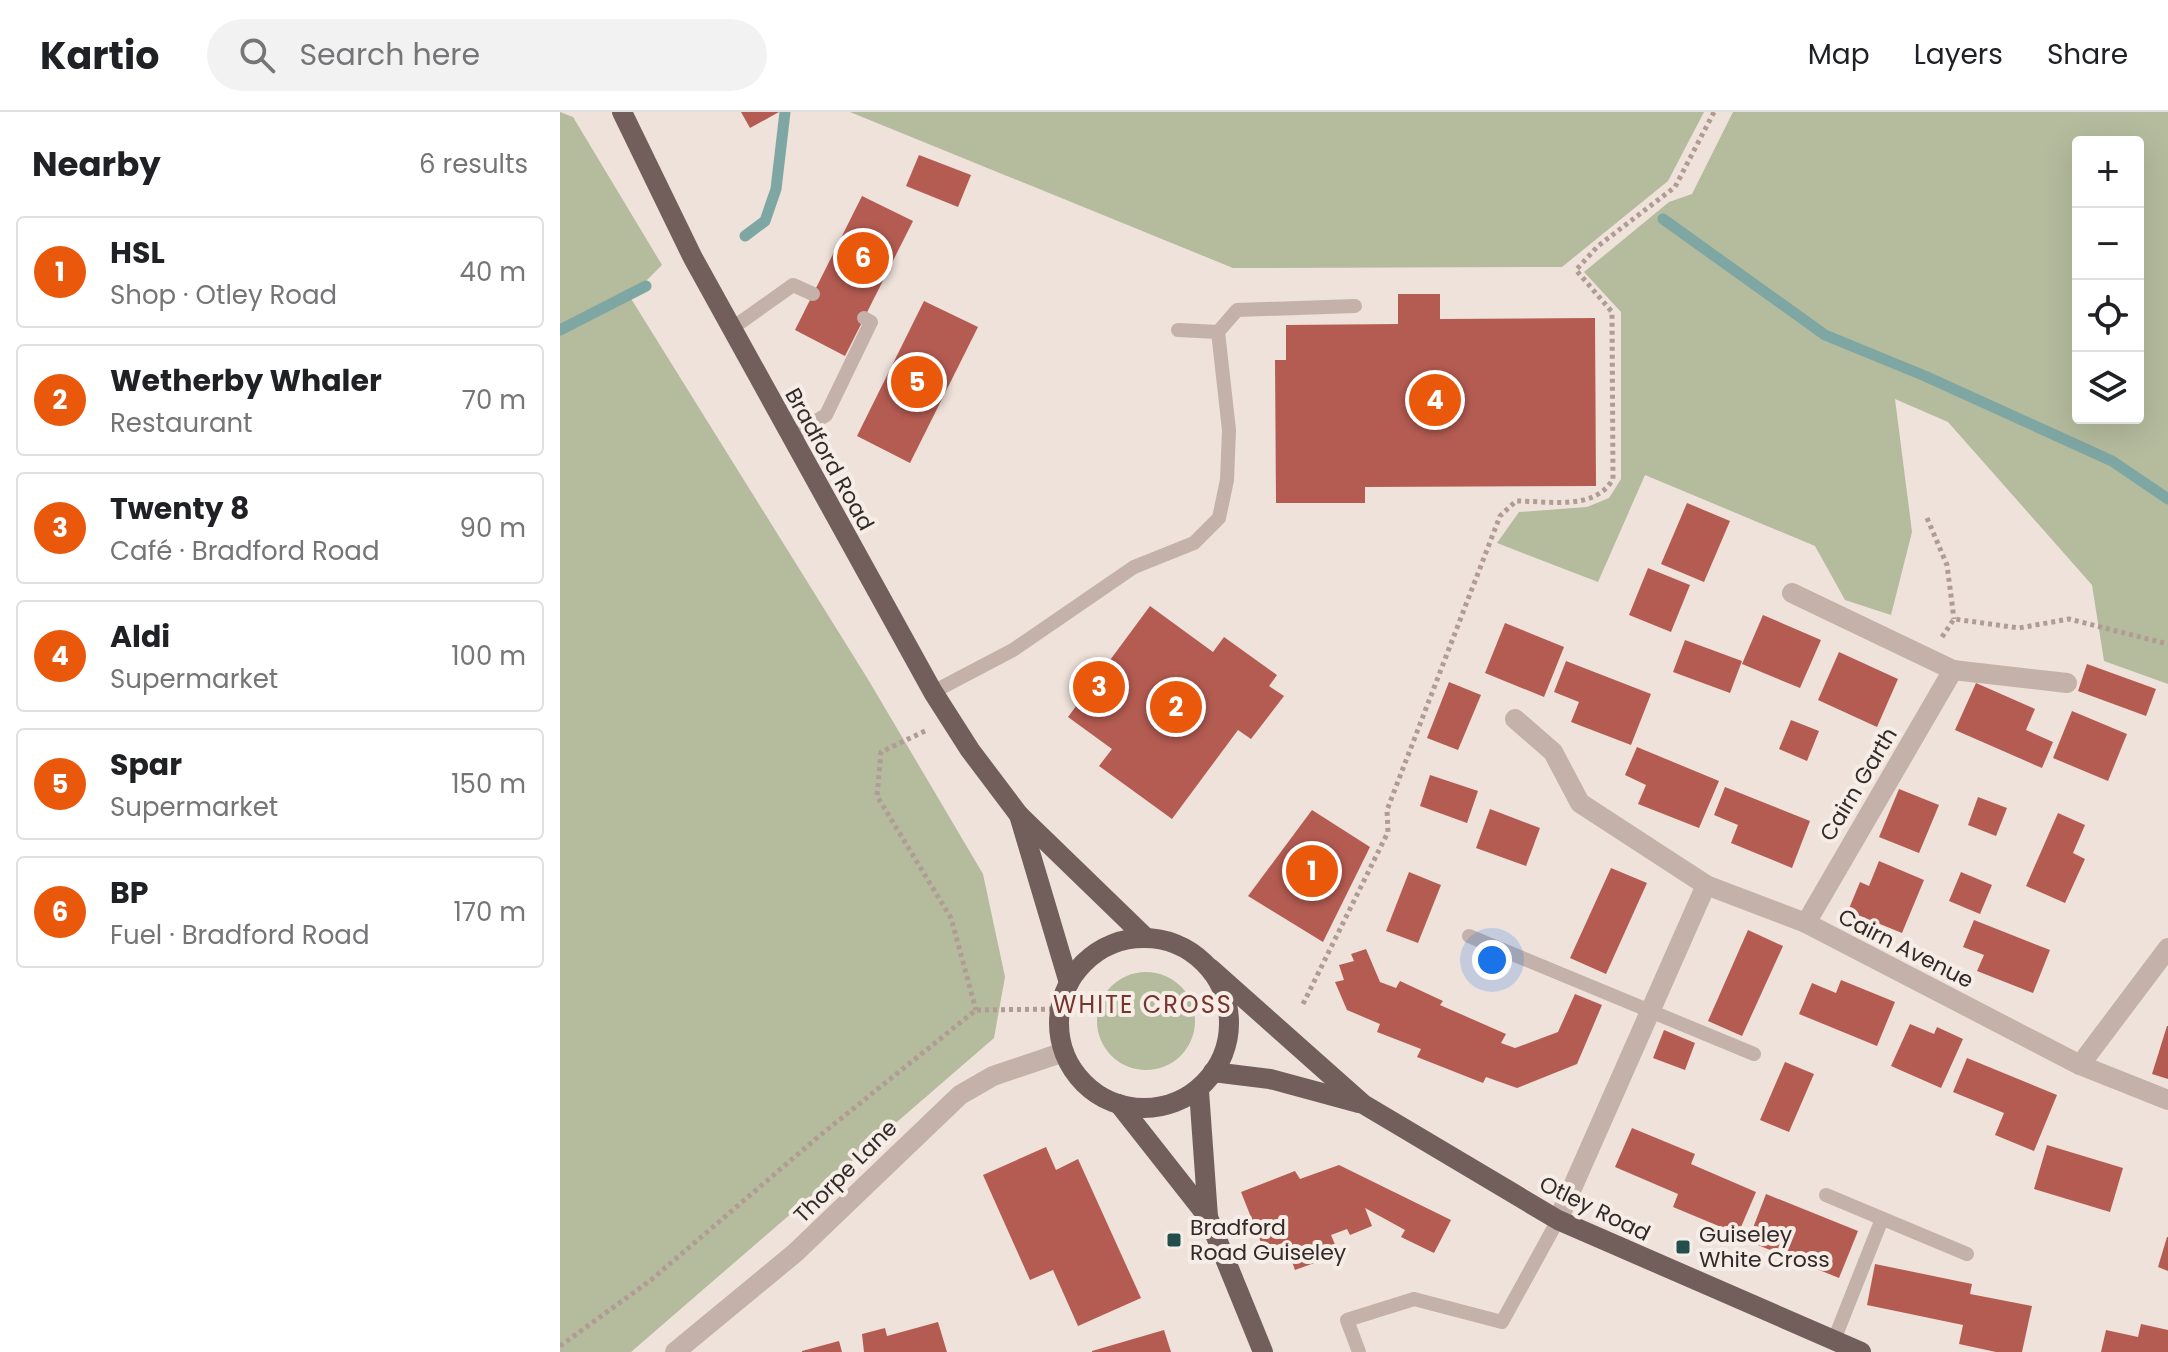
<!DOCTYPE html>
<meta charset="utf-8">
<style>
:root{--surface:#fff;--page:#f2f2f2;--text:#202124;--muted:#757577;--line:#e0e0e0;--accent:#ea580c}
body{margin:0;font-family:Poppins,sans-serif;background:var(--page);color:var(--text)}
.controls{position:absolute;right:24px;top:24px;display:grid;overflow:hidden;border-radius:8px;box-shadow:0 8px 32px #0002}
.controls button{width:72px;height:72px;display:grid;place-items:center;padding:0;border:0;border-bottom:2px solid var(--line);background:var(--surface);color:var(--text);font:40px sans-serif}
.you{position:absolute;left:932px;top:848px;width:28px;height:28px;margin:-20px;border:6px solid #fff;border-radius:50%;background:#1a73e8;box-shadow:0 0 0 12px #1a73e833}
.badge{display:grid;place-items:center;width:52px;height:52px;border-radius:50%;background:var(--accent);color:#fff;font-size:26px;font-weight:700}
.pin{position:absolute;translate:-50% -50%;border:4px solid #fff;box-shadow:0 2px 8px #0006}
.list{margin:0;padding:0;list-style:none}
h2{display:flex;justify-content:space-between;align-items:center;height:104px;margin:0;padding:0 32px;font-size:34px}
h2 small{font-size:26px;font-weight:400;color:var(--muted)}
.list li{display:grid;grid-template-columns:52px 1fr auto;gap:24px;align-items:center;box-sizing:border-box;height:112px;margin:0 16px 16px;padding:0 16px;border:2px solid var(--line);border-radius:8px}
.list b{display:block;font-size:30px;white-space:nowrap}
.list p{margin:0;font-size:26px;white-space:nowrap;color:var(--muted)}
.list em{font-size:26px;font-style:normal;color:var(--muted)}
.icon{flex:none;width:44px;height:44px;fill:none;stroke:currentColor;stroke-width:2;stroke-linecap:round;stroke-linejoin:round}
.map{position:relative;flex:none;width:1608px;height:1240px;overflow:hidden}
header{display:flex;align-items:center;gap:48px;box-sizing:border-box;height:112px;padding:0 40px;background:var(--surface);border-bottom:2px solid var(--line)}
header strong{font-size:38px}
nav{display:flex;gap:44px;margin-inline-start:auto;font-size:28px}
.search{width:560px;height:72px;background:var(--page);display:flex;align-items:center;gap:20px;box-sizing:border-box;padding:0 28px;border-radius:44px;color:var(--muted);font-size:30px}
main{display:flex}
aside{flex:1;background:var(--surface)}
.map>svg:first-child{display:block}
</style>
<header>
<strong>Kartio</strong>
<div class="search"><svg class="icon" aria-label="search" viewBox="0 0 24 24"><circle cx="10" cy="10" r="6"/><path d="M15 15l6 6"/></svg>Search here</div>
<nav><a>Map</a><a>Layers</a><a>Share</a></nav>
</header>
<main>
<aside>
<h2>Nearby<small>6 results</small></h2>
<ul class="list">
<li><span class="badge">1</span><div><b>HSL</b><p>Shop · Otley Road</p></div><em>40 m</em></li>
<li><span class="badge">2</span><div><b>Wetherby Whaler</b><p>Restaurant</p></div><em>70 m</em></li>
<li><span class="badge">3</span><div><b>Twenty 8</b><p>Café · Bradford Road</p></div><em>90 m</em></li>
<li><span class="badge">4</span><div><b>Aldi</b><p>Supermarket</p></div><em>100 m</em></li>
<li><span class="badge">5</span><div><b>Spar</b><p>Supermarket</p></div><em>150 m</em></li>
<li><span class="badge">6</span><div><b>BP</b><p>Fuel · Bradford Road</p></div><em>170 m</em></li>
</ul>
</aside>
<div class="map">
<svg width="1608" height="1240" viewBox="0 0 1608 1240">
<rect width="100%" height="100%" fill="#eee2db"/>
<!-- green -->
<g fill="#b5bb9d" fill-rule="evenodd">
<path d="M 0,0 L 13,5 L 102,153 L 70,185 L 309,569 L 423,762 L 445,865 L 434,926 L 71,1240 L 0,1240 L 0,223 L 4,221 L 0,222 Z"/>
<path d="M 290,0 L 1144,0 L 1108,69 L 1002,155 L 673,156 Z"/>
<path d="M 1173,0 L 1608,0 L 1608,572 L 1544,549 L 1532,473 L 1388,310 L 1335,287 L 1352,420 L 1331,503 L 1285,488 L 1255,434 L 1085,363 L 1038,470 L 937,431 L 959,400 L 1027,395 L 1049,386 L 1061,367 L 1061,200 L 1024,160 L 1109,90 L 1132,82 ZM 1518,30 L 1578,30 L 1578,306 L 1518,306 Z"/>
<circle cx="586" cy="909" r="49"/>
</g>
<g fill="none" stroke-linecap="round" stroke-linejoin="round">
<!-- stream -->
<g stroke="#7ea7a3" stroke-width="11">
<path d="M 1103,107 L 1265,223 L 1365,264 L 1552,349 L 1608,387"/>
<path d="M 185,124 L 205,109 L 216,77 L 225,0"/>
<path d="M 0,218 L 86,174"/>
</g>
</g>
<!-- building -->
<g fill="#b55c52">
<path d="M 181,0 L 219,0 L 190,16 Z"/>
<path d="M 359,43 L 411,63 L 398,95 L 346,74 Z"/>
<path d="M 302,84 L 353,109 L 285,244 L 235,218 Z"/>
<path d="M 838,182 L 880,182 L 880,207 L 1035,206 L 1036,374 L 805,375 L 805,391 L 716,391 L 715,248 L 726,248 L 726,213 L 838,212 Z"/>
<path d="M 364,189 L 418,215 L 350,351 L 297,324 Z"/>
<path d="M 1127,391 L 1170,409 L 1144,470 L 1101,452 Z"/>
<path d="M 1088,456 L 1130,473 L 1111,520 L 1069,503 Z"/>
<path d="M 590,494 L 653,540 L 664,525 L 717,563 L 709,574 L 724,584 L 691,627 L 678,618 L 612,707 L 539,654 L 552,637 L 508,605 Z"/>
<path d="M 1203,503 L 1261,528 L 1240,576 L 1182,552 Z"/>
<path d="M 945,511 L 1004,535 L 984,585 L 925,561 Z"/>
<path d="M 1125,528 L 1182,549 L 1170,581 L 1113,560 Z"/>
<path d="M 1279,540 L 1338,567 L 1317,615 L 1258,588 Z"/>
<path d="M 1006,549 L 1091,582 L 1071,633 L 1011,610 L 1019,590 L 994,580 Z"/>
<path d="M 1527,552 L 1596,577 L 1586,604 L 1518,579 Z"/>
<path d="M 889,570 L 921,583 L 898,638 L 867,626 Z"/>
<path d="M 1416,571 L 1475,597 L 1466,618 L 1493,630 L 1482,656 L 1395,618 Z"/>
<path d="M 1512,599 L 1567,622 L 1548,669 L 1493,646 Z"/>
<path d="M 1231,608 L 1259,619 L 1247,649 L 1219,637 Z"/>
<path d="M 1077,635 L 1159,669 L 1139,716 L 1078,692 L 1086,673 L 1065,663 Z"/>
<path d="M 870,663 L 918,679 L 907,711 L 860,694 Z"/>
<path d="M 1165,675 L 1250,709 L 1232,756 L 1171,731 L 1178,713 L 1154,703 Z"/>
<path d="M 1339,677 L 1379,693 L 1359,741 L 1319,725 Z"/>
<path d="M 1418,685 L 1447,696 L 1436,724 L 1408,713 Z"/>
<path d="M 930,697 L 980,716 L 966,754 L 916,736 Z"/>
<path d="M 752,698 L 810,735 L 763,830 L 688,784 Z"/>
<path d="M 1498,701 L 1525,713 L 1513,741 L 1525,747 L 1505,791 L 1466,774 Z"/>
<path d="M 1319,749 L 1364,768 L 1342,821 L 1288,799 L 1300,770 L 1309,774 Z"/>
<path d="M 1051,756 L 1087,771 L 1046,862 L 1010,846 Z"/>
<path d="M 849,760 L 881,773 L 858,831 L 826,819 Z"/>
<path d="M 1401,760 L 1432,773 L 1420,802 L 1389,789 Z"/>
<path d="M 1414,808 L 1490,838 L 1473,881 L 1417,859 L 1424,843 L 1403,835 Z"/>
<path d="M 1188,818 L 1223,834 L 1182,924 L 1148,909 Z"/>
<path d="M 806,837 L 820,870 L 836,876 L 840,869 L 883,889 L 880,893 L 946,922 L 941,931 L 955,936 L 998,920 L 1015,882 L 1042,893 L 1017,952 L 957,976 L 926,965 L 923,971 L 857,945 L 861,937 L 817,920 L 820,912 L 787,898 L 775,870 L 784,868 L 779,853 L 794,849 L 791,842 Z"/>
<path d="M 1281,868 L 1335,890 L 1317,934 L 1239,902 L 1252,871 L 1276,881 Z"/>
<path d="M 1350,912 L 1374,922 L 1377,915 L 1403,927 L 1381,976 L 1331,954 Z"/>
<path d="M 1607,914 L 1608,914 L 1608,967 L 1592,962 Z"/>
<path d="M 1104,918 L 1135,931 L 1125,958 L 1093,946 Z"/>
<path d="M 1407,946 L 1497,983 L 1474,1039 L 1435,1023 L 1444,1001 L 1393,980 Z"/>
<path d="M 1225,950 L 1254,962 L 1229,1020 L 1200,1008 Z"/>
<path d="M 1072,1016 L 1135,1042 L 1131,1052 L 1196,1080 L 1178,1122 L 1113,1095 L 1118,1082 L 1055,1055 Z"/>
<path d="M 1487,1033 L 1563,1056 L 1550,1100 L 1474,1077 Z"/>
<path d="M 486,1035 L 496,1058 L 518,1047 L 581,1186 L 518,1214 L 493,1158 L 470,1168 L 423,1063 Z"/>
<path d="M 779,1053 L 891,1108 L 874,1141 L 841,1125 L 845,1118 L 805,1096 L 812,1114 L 790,1123 L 787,1117 L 771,1123 L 779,1142 L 735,1158 L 725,1130 L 704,1138 L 681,1080 L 735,1059 L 740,1067 Z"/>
<path d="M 1206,1082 L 1298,1119 L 1279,1166 L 1188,1129 Z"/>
<path d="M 1607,1125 L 1608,1125 L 1608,1159 L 1598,1155 Z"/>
<path d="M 1315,1152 L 1412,1172 L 1410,1182 L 1472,1194 L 1462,1240 L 1436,1240 L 1399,1232 L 1403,1213 L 1307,1193 Z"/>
<path d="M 378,1210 L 387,1240 L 304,1240 L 302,1222 L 325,1216 L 327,1224 Z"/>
<path d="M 1581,1212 L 1608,1218 L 1608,1240 L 1541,1240 L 1546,1218 L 1578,1225 Z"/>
<path d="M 604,1218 L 611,1240 L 532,1240 L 532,1239 Z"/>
<path d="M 279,1229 L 282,1240 L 242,1240 L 242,1239 Z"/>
</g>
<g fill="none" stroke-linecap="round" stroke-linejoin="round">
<!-- path -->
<g stroke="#b09c94" stroke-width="5" stroke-dasharray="4 4" stroke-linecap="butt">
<path d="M 1367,406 L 1387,453 L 1394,507"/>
<path d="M 1382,525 L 1394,507 L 1459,516 L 1509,507 L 1608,532"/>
<path d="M 365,619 L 321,640 L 317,684 L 391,806 L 416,898"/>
<path d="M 743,892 L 828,720 L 827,698 L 940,404 L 956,389 C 989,389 1035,399 1053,367 L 1052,200 L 1016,158 L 1038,134 L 1115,75 L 1154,0"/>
<path d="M 0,1234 L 91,1168 L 258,1025 L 416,898 L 495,897"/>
</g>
<!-- lane -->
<g stroke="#c4b1a9" stroke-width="14">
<path d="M 171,217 L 233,173 L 253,182"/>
<path d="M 658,220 L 677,198 L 795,194"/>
<path d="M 230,325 L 266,303 L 311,210 L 304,206"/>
<path d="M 373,580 L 453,538 L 574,455 L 634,431 L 659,406 L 667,368 L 669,318 L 658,220 L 618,218"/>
<path d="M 909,824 L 1194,942"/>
<path d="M 1266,1083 L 1407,1142"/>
<path d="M 1274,1228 L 1322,1107"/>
<path d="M 799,1240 L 787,1208 L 854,1187 L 942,1210 L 998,1108"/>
</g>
<!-- street -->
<g stroke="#c4b1a9" stroke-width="20">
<path d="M 1232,481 L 1393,558 L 1507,571"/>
<path d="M 955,607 L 993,640 L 1020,691 L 1146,773 L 1246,811 L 1520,953 L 1608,988"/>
<path d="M 1246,811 L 1393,558"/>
<path d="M 1520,953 L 1608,836"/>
<path d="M 998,1108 L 1146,773"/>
<path d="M 115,1240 L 235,1141 L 400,983 L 433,964 L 504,940"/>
</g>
<!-- primary -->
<g stroke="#725f5b" stroke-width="20">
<path d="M 62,0 L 133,146 L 373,580 L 410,638 L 459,703 L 586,826"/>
<path d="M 459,703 L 509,871"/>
<circle cx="584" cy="911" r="85"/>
<path d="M 650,856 L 803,992 L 998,1108 L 1301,1240"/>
<path d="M 653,960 L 710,967 L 799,991"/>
<path d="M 639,979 L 648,1105"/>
<path d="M 559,992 L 648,1105 L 703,1240"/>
</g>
</g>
<!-- markers -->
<g fill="#234e4b" stroke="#f6ede7" stroke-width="3">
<rect x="606" y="1120" width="16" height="16" rx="4"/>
<rect x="1115" y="1127" width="16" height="16" rx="4"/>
</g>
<g text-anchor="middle" stroke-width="8" stroke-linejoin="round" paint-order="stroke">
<!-- street labels -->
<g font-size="22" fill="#332a28" stroke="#f6ede7">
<text transform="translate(270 347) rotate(61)" y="8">Bradford Road</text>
<text transform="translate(1298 672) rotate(-59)" y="8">Cairn Garth</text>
<text transform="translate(1346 836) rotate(27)" y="8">Cairn Avenue</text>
<text transform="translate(285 1059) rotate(-45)" y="8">Thorpe Lane</text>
<text transform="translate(1035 1096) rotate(26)" y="8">Otley Road</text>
</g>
<!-- poi labels -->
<g font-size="22" fill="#332a28" stroke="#f6ede7" text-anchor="start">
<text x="630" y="1123">Bradford<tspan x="630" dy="25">Road Guiseley</tspan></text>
<text x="1139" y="1130">Guiseley<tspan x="1139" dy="25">White Cross</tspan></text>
</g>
<!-- neighbourhood labels -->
<g font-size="24" letter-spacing="2" fill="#77332c" stroke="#f6ede7">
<text x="583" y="901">WHITE CROSS</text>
</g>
</g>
</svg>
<div class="controls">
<button>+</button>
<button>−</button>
<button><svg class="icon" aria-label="locate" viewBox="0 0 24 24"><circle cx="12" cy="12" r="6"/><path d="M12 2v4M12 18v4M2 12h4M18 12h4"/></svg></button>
<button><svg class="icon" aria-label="layers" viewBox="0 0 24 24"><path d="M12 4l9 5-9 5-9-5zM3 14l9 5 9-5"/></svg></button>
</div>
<div class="you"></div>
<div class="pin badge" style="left:752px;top:759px">1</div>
<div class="pin badge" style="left:616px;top:595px">2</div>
<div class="pin badge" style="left:539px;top:575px">3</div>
<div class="pin badge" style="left:875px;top:288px">4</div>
<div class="pin badge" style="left:357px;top:270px">5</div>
<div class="pin badge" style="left:303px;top:146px">6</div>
</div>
</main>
